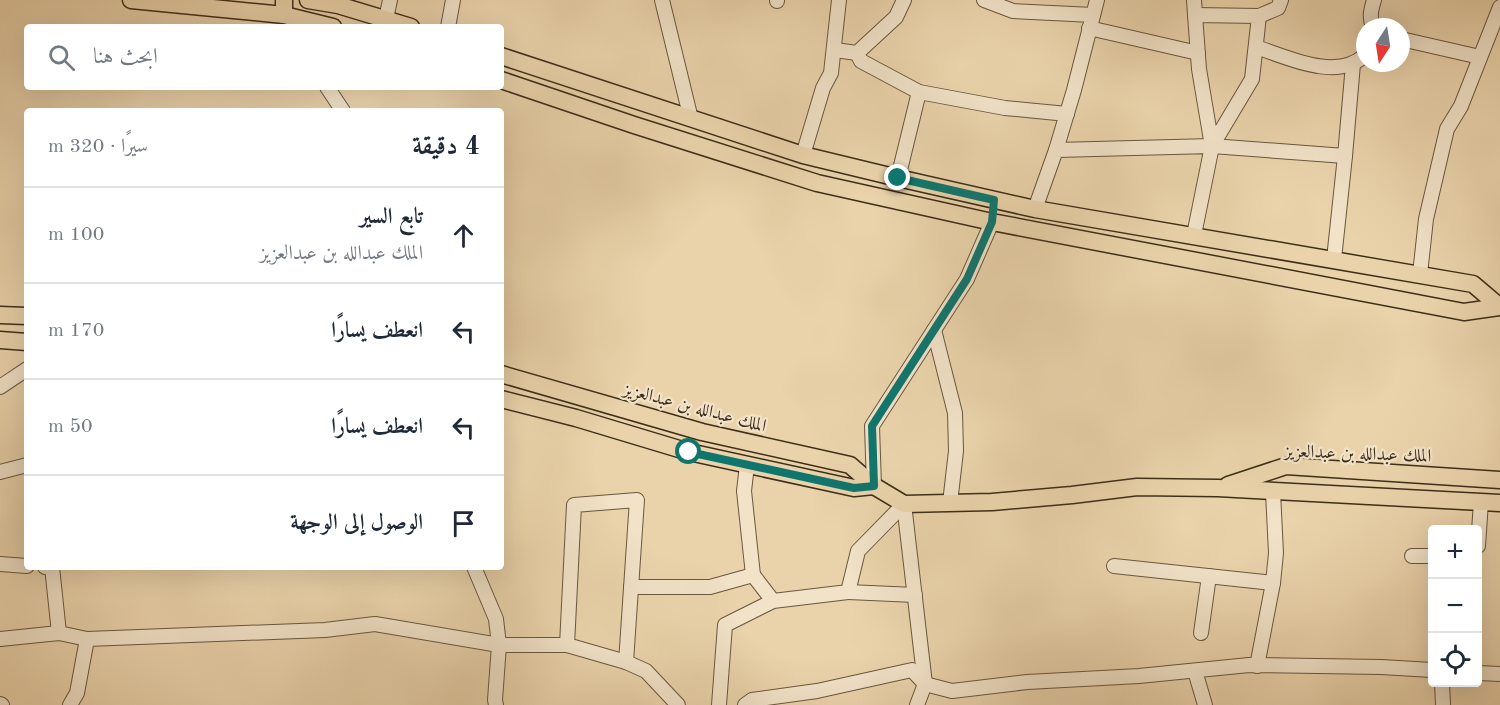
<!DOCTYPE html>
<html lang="ar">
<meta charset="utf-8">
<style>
:root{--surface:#fff;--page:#f6f6f7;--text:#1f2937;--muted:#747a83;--line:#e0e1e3}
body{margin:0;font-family:"Old Standard TT",Amiri,serif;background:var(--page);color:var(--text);direction:rtl}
.controls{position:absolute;right:18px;bottom:18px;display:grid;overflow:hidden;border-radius:6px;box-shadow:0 6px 24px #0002}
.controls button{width:54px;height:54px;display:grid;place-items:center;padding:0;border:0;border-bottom:2px solid var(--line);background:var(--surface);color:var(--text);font:30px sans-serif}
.compass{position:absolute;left:1356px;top:18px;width:54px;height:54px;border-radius:50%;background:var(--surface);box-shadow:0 6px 24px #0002;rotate:192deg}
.stop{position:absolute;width:18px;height:18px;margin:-14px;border:4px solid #0f766e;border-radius:50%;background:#fff}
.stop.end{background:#0f766e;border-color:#fff;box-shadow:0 2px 6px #0008}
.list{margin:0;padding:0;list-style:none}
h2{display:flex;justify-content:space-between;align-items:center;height:78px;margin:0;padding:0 24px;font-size:26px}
h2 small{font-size:20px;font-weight:400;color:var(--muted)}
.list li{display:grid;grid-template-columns:39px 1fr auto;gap:18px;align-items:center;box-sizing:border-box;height:96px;padding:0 24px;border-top:2px solid var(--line)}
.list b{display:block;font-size:22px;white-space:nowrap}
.list p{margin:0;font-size:20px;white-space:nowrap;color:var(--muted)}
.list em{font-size:20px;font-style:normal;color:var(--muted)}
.icon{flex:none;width:33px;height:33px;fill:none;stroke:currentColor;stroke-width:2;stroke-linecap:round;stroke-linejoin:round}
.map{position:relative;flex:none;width:1500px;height:705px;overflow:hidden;direction:ltr}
.search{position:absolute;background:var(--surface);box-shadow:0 6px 24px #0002;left:24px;top:24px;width:480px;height:66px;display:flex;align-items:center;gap:15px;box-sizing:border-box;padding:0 21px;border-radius:6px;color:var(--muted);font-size:22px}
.panel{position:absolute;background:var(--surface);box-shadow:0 6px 24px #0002;left:24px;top:108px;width:480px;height:462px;border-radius:6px;direction:rtl}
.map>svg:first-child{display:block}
</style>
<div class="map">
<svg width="1500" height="705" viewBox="0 0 1500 705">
<rect width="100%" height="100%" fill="#ead3ab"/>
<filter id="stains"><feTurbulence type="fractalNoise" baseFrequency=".00333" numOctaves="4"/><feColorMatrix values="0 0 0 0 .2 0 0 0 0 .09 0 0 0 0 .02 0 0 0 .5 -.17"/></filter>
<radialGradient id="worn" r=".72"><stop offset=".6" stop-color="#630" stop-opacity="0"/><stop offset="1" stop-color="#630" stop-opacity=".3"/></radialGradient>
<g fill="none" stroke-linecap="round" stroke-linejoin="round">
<defs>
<g id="minor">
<path d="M 662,0 L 691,119"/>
<path d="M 984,0 L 1013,11 L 1093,15"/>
<path d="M 1194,0 L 1195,15"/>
<path d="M 777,1 L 777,0"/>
<path d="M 1259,16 L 1278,8 L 1281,0"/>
<path d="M 386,19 L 390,0"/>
<path d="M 448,27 L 453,0"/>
<path d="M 1373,27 C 1369,17 1371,10 1374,0"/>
<path d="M 1089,28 L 1198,53"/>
<path d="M 1401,39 L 1480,57"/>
<path d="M 1256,47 C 1287,57 1337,82 1365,55"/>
<path d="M 835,50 L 857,53 L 896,17 L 904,0"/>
<path d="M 857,53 L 861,61 L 919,92 L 898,178"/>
<path d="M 327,87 L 343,111"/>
<path d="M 919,92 L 1005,108 L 1067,114"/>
<path d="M 1212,146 L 1345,156 L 1334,259"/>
<path d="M 1056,150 L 1074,90 L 1097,0"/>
<path d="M 803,155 L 823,88 L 831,73 L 839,0"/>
<path d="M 1345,156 L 1353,64"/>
<path d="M 1035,209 L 1056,150 L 1212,146 L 1199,69 L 1195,15 L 1259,16 L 1252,79 L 1212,146 L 1194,235"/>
<path d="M 1420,274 L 1426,219 L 1447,129 L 1461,106 L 1500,7"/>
<path d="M 934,330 L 955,413 L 956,451 L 950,503"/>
<path d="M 0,387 L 27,369"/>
<path d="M 0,472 L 27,465"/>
<path d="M 874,486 L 872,426 L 967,279 L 992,222"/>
<path d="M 904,504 L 925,684 L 917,705"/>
<path d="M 1478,546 L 1481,502"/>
<path d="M 1412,556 L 1432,556"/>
<path d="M 0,564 L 27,566"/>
<path d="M 1114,566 L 1273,583"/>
<path d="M 45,567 L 52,567 L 59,633"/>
<path d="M 474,567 L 496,619 L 499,645 L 495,700 L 496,705"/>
<path d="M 753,575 L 773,601"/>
<path d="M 631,587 L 710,587 L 753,575 L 744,491 L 747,465"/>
<path d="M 848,592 L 915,595"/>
<path d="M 1201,633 L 1209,576"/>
<path d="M 0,639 L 59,633 L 87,639 L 325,630 L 375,624 L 499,645 L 567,645 L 626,662 L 646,671 L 678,705"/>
<path d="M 567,645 L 574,505 L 637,500 L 626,662"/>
<path d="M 1257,666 L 1273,583 L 1276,553 L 1273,492"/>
<path d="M 1195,671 L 1205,705"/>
<path d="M 1478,673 L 1500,674"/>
<path d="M 1442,682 L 1443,705"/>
<path d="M 0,704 L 2,705"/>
<path d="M 70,705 L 77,693 L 87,639"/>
<path d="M 719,705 L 725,625 L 773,601 L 848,592 L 858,551 L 904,504"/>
<path d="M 745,705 L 752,700 L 817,691 L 912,670 L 925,684 L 952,691 L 1027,682 L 1139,676 L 1249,665 L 1381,667 L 1432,670"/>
</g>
<g id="major">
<path d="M 131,0 L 284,15 L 333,27"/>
<path d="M 308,0 L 338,5 L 411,27"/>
<path d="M 284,15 L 284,0"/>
<path d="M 501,56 L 803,155 L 898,178 L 1035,209 L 1473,284 L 1500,307"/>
<path d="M 501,80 L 634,125 L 817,183 L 992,222 L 1464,312 L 1500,307"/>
<path d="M 0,315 L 27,316"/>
<path d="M 0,340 L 27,342"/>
<path d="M 501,374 L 702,432 L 850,465 L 874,486 L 904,504 L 992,502 L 1072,495 L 1137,487 L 1218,488 L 1500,503"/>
<path d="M 501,399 L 576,418 L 689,452 L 854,488 L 874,486"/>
<path d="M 1228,485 L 1286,466 L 1500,480"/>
</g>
</defs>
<!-- minor casing -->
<use href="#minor" stroke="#69573e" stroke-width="16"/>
<!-- major casing -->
<use href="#major" stroke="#3e2e19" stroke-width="19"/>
<!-- minor -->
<use href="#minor" stroke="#f1e2c8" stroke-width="14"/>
<!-- major -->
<use href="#major" stroke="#ead3ab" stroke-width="16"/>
</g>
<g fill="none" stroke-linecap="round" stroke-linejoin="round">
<!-- route -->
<path stroke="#0f766e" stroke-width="8" d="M 689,452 L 854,488 L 874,486 L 872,426 L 967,279 L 992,222 L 994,200 L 898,178"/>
</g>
<g text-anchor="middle" stroke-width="4.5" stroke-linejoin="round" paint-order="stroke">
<!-- street labels -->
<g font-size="18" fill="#3e2e19" stroke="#f1e2c8">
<text transform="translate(695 407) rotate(15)" y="6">الملك عبدالله بن عبدالعزيز</text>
<text transform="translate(1358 453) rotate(2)" y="6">الملك عبدالله بن عبدالعزيز</text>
</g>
</g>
<rect width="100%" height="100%" filter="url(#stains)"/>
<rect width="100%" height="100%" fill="url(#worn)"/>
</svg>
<div class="controls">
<button>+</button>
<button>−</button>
<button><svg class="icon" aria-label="locate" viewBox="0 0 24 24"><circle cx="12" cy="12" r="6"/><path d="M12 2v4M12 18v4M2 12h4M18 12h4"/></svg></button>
</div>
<svg class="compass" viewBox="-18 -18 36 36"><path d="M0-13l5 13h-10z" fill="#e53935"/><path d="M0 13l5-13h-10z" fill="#747a83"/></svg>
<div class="stop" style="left:689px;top:452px"></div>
<div class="stop end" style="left:898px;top:178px"></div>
<div class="search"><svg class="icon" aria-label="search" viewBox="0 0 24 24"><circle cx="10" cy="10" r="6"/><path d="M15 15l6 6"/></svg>ابحث هنا</div>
<section class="panel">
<h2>4 دقيقة<small>سيرًا · 320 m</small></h2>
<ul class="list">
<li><svg class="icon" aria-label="ahead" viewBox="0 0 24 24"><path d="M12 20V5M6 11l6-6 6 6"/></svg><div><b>تابع السير</b><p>الملك عبدالله بن عبدالعزيز</p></div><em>100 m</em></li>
<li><svg class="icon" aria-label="left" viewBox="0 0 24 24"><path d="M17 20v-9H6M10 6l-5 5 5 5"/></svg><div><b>انعطف يسارًا</b></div><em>170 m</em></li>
<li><svg class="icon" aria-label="left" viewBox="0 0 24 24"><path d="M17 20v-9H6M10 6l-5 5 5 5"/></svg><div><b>انعطف يسارًا</b></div><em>50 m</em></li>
<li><svg class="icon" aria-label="arrive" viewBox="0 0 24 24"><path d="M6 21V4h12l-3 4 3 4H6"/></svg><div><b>الوصول إلى الوجهة</b></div></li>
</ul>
</section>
</div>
